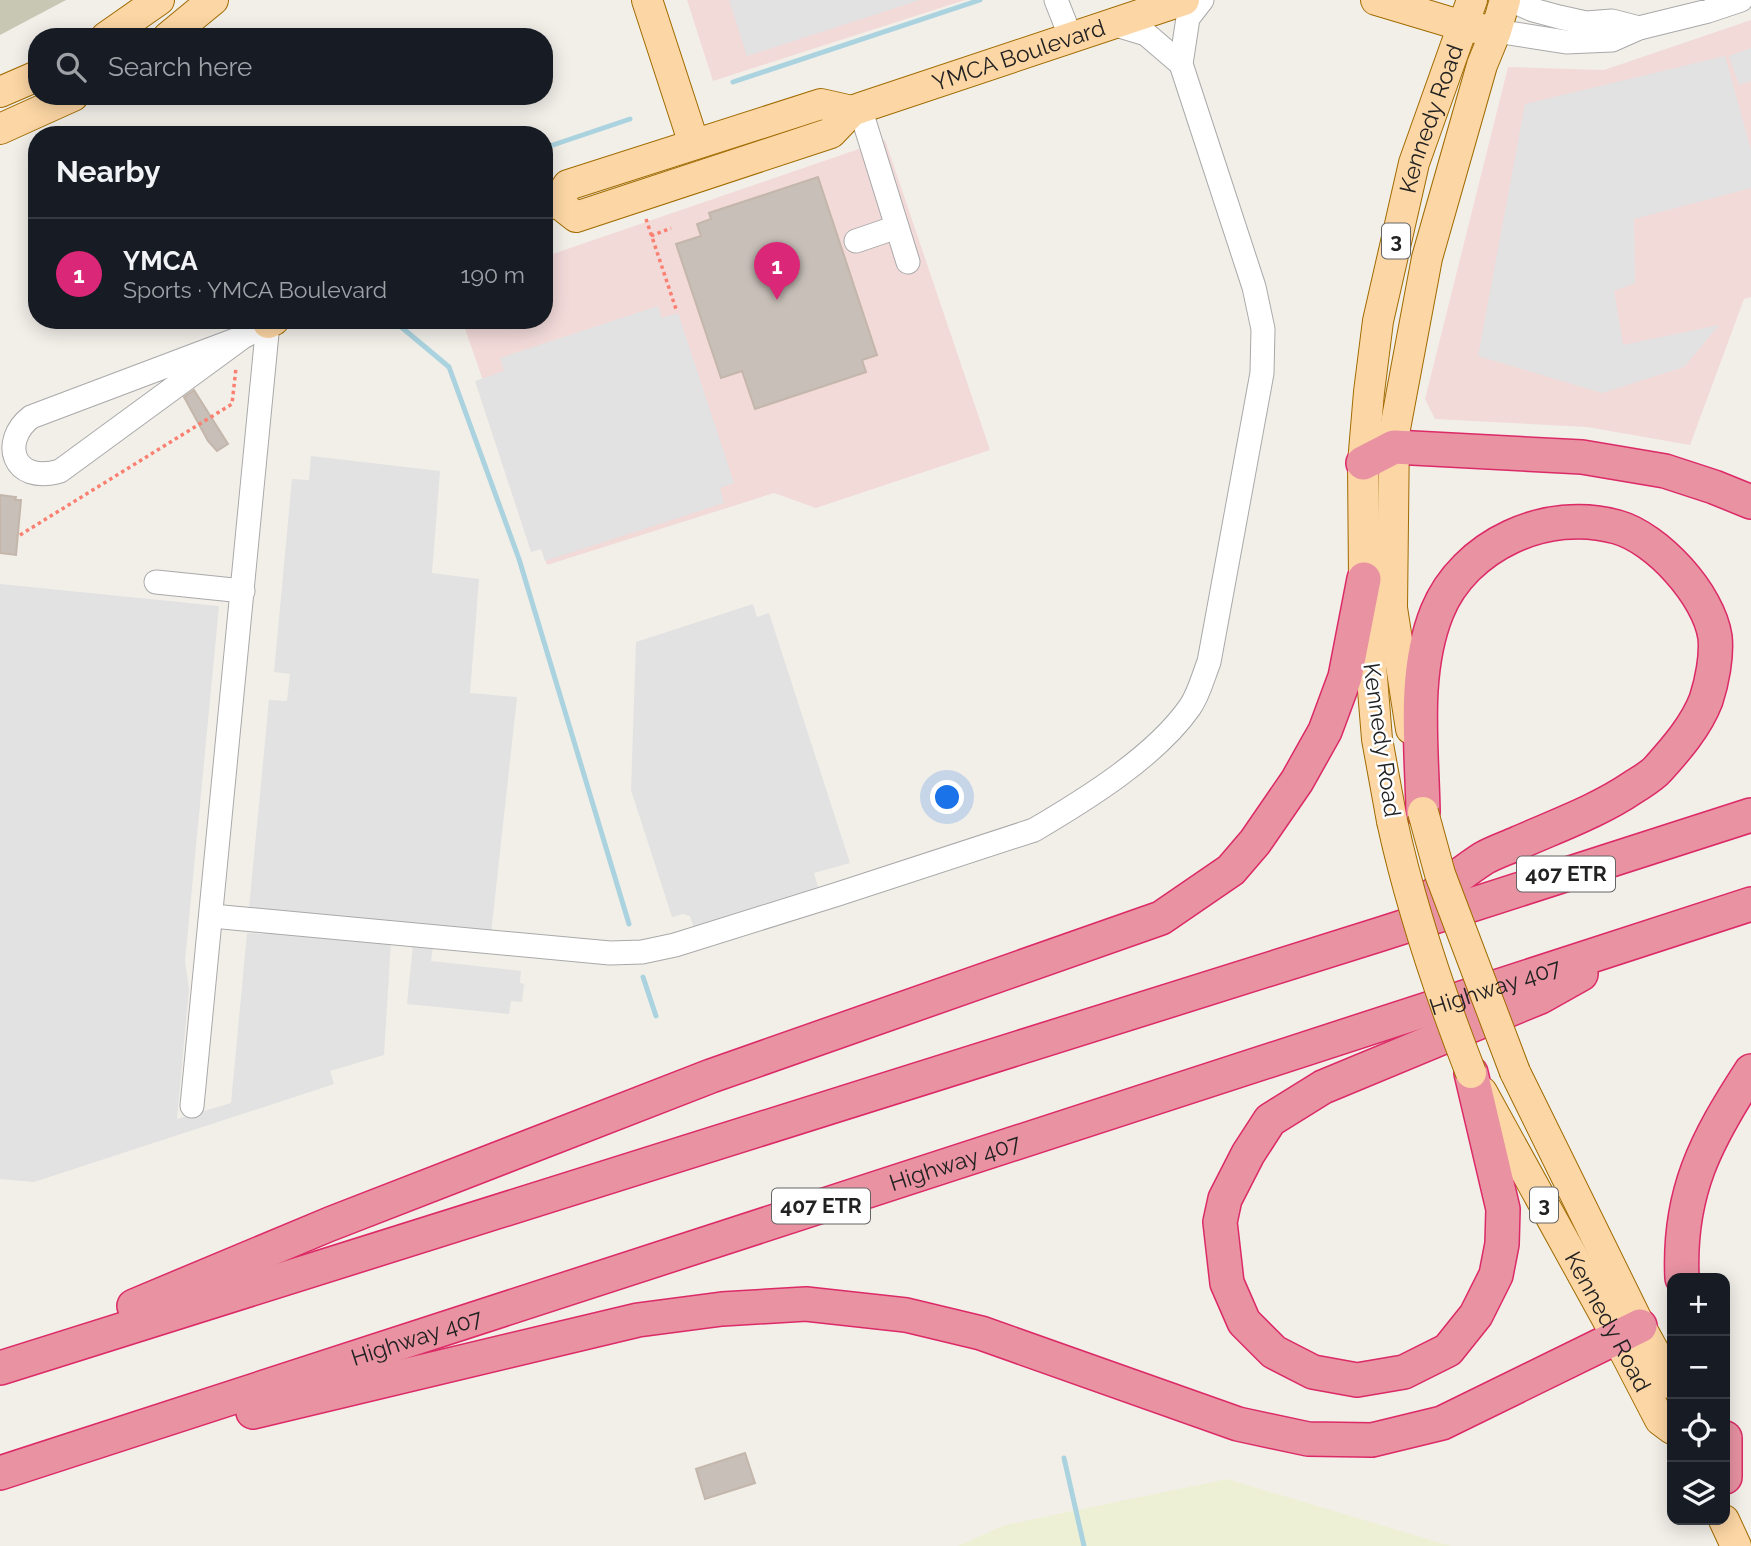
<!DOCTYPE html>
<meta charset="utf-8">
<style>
:root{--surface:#171b24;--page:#20242c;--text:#f1f3f6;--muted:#9ea1a6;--line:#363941;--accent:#db2777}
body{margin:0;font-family:Raleway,sans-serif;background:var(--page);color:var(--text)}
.controls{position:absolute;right:21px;bottom:21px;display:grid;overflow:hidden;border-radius:14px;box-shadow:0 4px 18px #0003}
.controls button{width:63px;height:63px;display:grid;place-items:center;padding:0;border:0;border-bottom:2px solid var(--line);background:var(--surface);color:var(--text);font:35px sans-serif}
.you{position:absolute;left:948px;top:798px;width:24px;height:24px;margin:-18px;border:5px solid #fff;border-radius:50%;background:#1a73e8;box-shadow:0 0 0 10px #1a73e833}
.badge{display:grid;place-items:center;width:46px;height:46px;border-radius:50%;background:var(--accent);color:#fff;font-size:23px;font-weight:700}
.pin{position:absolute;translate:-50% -58px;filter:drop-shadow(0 2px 4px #0008)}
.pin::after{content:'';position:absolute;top:37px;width:24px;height:21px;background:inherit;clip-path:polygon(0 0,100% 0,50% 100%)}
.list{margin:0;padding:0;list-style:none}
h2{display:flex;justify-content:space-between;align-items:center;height:91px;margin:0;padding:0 28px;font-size:30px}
h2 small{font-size:23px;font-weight:400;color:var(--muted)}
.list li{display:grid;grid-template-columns:46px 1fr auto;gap:21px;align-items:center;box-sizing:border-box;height:112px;padding:0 28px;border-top:2px solid var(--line)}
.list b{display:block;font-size:26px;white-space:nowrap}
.list p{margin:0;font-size:23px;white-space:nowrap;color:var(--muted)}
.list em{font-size:23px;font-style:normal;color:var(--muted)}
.icon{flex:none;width:38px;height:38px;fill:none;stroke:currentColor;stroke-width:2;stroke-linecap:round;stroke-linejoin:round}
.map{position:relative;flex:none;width:1751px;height:1546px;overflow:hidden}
.search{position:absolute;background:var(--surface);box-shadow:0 4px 18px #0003;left:28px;top:28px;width:525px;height:77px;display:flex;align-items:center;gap:18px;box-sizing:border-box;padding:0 24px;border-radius:28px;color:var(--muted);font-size:26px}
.panel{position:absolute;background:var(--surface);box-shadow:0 4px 18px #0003;left:28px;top:126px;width:525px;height:203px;border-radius:28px}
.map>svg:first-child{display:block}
</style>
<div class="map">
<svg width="1751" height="1546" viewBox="0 0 1751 1546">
<rect width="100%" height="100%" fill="#f2efe9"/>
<!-- commercial -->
<g fill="#f2dad9">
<path d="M 687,0 L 965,0 L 713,81 Z"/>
<path d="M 1751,20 L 1751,297 L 1744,299 L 1690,445 L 1587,427 L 1435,419 L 1425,399 L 1508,67 L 1604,70 Z"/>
<path d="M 885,140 L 990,450 L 816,508 L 774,493 L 547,565 L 462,320 L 544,320 L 544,257 Z"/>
</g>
<!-- construction -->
<path fill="#c7c7b4" d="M 0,0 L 66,0 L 0,35 Z"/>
<!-- farmland -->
<path fill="#eef0d5" d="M 1227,1479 L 1451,1546 L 958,1546 L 1005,1525 Z"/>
<!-- parking -->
<g fill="#e2e2e2">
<path d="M 729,0 L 920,0 L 747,56 Z"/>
<path d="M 1751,48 L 1751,81 L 1739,85 L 1729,56 Z"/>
<path d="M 1725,56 L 1751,150 L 1751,188 L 1634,219 L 1635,283 L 1614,291 L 1623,345 L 1719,325 L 1684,367 L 1602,393 L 1478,356 L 1525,104 Z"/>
<path d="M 658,306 L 662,318 L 678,313 L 734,483 L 720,488 L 724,503 L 545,561 L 541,549 L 531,552 L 475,381 L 504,371 L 500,358 Z"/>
<path d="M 311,456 L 440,471 L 432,573 L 479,579 L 470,693 L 517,697 L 489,952 L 433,947 L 431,961 L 521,971 L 520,983 L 524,984 L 522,1002 L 511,1001 L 509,1014 L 407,1004 L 413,944 L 391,941 L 384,1055 L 330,1071 L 334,1084 L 34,1182 L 0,1179 L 0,584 L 219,606 L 185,961 L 189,989 L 177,1119 L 231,1103 L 247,933 L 263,934 L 265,909 L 249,908 L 269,700 L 287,701 L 290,674 L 274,672 L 292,479 L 309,480 Z"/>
<path d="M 753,604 L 757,617 L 769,613 L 850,863 L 814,873 L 818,887 L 694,928 L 690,916 L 683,914 L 672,917 L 631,790 L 636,642 Z"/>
</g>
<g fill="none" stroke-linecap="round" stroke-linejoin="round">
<!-- stream -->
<g stroke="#aad3df" stroke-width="5">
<path d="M 733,82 L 980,0"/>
<path d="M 544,148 L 630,119"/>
<path d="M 400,326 L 449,367 L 519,559 L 629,924"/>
<path d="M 643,977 L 656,1016"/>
<path d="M 1064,1458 L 1084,1546"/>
</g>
</g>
<!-- building -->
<g fill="#c7bfb8" stroke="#c4b6ab" stroke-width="2">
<path d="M 818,177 L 877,355 L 862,360 L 866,372 L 755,409 L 742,371 L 721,378 L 676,244 L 701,236 L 697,224 L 711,219 L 709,213 Z"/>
<path d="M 194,390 L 228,444 L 217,451 L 208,441 L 184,397 Z"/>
<path d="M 0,495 L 16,497 L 15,500 L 21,500 L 16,555 L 0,553 Z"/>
<path d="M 745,1453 L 755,1483 L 705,1499 L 696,1469 Z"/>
</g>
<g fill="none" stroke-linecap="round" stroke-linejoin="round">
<defs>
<g id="minor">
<path d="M 1056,0 L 1071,38"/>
<path d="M 1510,0 L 1533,10 L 1559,17 L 1586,23 L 1612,21 L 1639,28"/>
<path d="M 1113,24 L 1146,34 L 1181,64"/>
<path d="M 1496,31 L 1566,42 L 1612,40 L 1639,28 L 1708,11 L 1741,0"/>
<path d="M 860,108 L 908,262"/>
<path d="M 856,241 L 897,227"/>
<path d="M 243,337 L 60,471 C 12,485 0,441 31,417 L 243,337 L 268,323"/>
<path d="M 156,582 L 243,591"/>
<path d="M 212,916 L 610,953 L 642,952 L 675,945 L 838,894 L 1034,830 C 1085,800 1155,757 1190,707 C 1199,694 1203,677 1209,662 L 1262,373 L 1263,329 L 1254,287 L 1181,64 L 1188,18 L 1202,0"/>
<path d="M 192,1106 L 268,323"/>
</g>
<g id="major">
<path d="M 647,0 L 694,144"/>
<path d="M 1376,0 L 1463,26 L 1482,29"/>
<path d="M 106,37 L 159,0"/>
<path d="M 168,37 L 213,0"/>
<path d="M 0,92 L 37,76"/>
<path d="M 0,129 L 73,96"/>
<path id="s1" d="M 557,202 L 576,217 L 831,133 L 852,111 L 860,108 L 1184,0"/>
<path d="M 544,206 L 557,202 L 568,185 L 821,104 L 852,111"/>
<path d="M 268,323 L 274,320"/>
<path d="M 1411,729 L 1392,608 L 1394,434 L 1427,258 L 1482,65 L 1496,31 L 1505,0"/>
<path id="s2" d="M 1392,821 L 1377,739 L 1364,579 L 1363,463 L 1369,392 L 1378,321 L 1414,163 L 1472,0"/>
<path d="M 1515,1072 L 1640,1326 L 1672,1384"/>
<path id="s3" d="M 1482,1092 L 1617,1337 L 1660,1420 L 1672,1429"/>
<path d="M 1724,1520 L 1736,1546"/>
</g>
<g id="highway">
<path d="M 1363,463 L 1394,447 L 1582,457 L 1665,471 L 1714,487 L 1751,502"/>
<path d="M 1420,905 C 1441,890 1462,872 1484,858 C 1495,852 1507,848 1518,843 C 1556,826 1598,811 1632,788 C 1641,782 1651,777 1658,769 C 1676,749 1696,726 1706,700 C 1712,682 1717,656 1715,637 C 1709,595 1657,538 1617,527 C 1547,507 1464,545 1437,612 C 1412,674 1422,747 1423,812"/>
<path d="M 1471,1073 L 1503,1209 L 1502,1244 L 1496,1275 L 1476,1315 L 1448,1350 L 1404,1372 L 1357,1380 L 1313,1372 L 1274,1352 L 1244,1322 L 1227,1283 L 1220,1222 L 1225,1199 L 1248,1154 L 1270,1120 L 1323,1087 L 1540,997 L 1581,974"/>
<path d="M 1682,1278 C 1678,1193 1706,1140 1751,1071"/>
<path d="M 134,1306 L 330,1224 L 711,1076 L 1161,918 L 1231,870 L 1255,842 L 1297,781 L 1325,731 L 1345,677 L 1364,579"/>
<path d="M 0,1368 L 1381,934 L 1751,815"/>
<path d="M 253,1412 L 638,1320 L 722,1309 L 806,1304 L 906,1315 L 981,1333 L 1238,1424 L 1308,1439 L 1372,1440 L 1442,1423 L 1640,1326"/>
<path d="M 1725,1438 L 1725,1477"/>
<path id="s4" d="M 0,1473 L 1751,904"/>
</g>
</defs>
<!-- minor casing -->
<use href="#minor" stroke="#a9a9a9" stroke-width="25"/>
<!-- major casing -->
<use href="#major" stroke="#a06b00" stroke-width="32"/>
<!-- highway casing -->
<use href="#highway" stroke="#dc2a67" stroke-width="36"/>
<!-- path -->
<g stroke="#fa8072" stroke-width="3.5" stroke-dasharray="3.5 3.5" stroke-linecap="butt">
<path d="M 646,219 L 677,312"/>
<path d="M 651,236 L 671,228"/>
<path d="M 20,535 L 232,404 L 236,368"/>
</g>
<!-- minor -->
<use href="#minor" stroke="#fff" stroke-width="23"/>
<!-- major -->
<use href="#major" stroke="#fcd6a4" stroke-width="30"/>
<!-- highway -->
<use href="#highway" stroke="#e892a2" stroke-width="33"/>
<defs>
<g id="major-bridge">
<path d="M 1423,812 L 1440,874 L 1515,1072"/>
<path d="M 1392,821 C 1411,908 1439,991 1471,1073"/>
</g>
</defs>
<!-- major-bridge casing -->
<use href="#major-bridge" stroke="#a06b00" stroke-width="32" stroke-linecap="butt"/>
<!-- major-bridge -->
<use href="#major-bridge" stroke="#fcd6a4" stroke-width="30"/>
</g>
<g text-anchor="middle" stroke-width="5" stroke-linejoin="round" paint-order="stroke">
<!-- shield labels -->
<g fill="#fff" stroke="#646464" stroke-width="2">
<rect x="1382" y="223.5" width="28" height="35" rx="5"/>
<rect x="1517" y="856.5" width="98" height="35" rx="5"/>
<rect x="1530" y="1187.5" width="28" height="35" rx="5"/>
<rect x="772" y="1188.5" width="98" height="35" rx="5"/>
</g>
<g font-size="21" font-weight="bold" fill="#222">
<text x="1396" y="248">3</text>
<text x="1566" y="881">407 ETR</text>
<text x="1544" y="1212">3</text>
<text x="821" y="1213">407 ETR</text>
</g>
<!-- street labels -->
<g font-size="23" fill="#222" stroke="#fff">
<text dy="8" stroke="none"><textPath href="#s1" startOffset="499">YMCA Boulevard</textPath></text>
<text dy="8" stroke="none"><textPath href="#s2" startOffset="712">Kennedy Road</textPath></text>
<text transform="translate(1382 740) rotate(82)" y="8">Kennedy Road</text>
<text dy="8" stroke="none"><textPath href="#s4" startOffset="1572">Highway 407</textPath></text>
<text dy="8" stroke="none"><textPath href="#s4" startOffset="1004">Highway 407</textPath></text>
<text dy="8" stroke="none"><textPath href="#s3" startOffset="262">Kennedy Road</textPath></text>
<text dy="8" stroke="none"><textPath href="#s4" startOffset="438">Highway 407</textPath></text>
</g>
</g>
</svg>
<div class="controls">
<button>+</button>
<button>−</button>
<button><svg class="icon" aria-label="locate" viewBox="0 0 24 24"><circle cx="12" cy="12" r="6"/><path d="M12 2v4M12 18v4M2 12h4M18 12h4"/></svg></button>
<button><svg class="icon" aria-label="layers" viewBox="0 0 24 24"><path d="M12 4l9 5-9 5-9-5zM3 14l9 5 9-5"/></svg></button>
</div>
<div class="you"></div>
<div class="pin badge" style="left:777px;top:300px">1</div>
<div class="search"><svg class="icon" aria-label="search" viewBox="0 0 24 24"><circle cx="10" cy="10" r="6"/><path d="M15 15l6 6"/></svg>Search here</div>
<section class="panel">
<h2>Nearby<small></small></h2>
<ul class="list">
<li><span class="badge">1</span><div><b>YMCA</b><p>Sports · YMCA Boulevard</p></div><em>190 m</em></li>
</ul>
</section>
</div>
